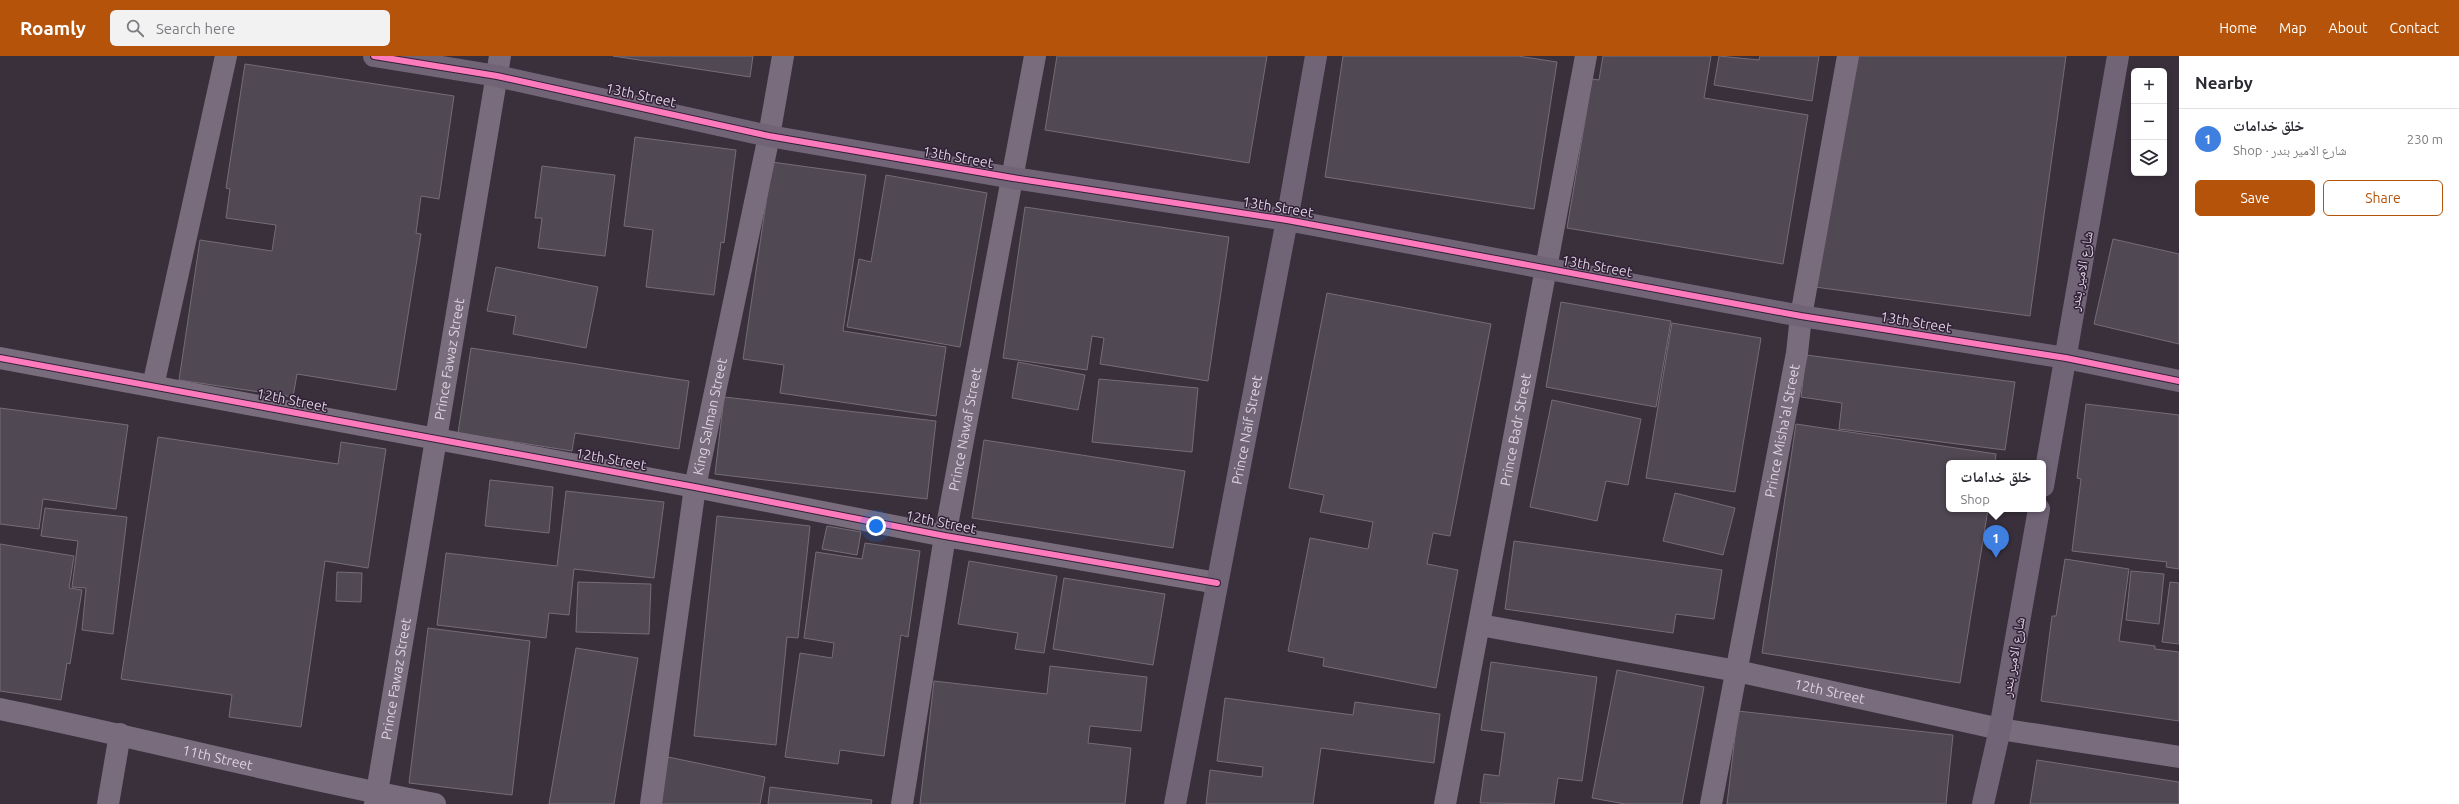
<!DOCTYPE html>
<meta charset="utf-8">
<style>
:root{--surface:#fff;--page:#f2f2f3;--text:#2b2b33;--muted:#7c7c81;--line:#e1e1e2;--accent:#b45309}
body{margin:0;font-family:Ubuntu,"Noto Naskh Arabic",sans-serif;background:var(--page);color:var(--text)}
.controls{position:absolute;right:12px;top:12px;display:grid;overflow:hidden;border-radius:6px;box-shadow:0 2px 6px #0003}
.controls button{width:36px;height:36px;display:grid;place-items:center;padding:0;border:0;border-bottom:1px solid var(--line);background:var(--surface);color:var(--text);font:20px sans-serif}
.you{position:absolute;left:876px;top:470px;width:14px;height:14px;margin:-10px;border:3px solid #fff;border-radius:50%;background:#1a73e8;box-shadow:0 0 0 6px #1a73e833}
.badge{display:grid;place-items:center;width:26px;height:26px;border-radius:50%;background:var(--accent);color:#fff;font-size:13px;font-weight:700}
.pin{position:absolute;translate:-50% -33px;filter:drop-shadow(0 1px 2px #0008)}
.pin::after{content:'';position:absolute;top:21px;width:14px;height:12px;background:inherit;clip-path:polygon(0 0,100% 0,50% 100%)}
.popup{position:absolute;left:1946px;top:404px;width:100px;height:52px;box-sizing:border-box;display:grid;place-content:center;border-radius:6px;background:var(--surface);filter:drop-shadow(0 1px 3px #0005);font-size:13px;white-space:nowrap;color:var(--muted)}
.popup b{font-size:15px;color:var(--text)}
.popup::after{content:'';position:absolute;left:50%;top:100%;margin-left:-8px;border:8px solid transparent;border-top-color:var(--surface)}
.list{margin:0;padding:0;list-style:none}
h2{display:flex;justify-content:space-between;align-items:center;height:52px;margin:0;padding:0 16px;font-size:17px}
h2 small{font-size:13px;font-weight:400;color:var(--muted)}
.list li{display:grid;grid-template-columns:26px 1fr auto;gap:12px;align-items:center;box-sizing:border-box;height:60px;padding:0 16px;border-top:1px solid var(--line)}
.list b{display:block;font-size:15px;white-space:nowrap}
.list p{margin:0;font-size:13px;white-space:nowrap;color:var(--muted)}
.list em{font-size:13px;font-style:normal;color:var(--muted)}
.actions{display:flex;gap:8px;padding:12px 16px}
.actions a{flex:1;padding:9px 0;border:1px solid var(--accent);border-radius:6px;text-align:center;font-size:14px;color:var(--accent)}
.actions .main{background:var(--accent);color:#fff}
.icon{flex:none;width:22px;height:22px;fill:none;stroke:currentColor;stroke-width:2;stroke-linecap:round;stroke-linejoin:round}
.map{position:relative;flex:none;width:2179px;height:748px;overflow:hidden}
header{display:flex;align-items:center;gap:24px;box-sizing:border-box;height:56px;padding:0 20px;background:var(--accent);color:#fff}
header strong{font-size:19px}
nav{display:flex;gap:22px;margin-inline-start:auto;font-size:14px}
.search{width:280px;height:36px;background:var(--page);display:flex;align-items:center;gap:10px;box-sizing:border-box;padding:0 14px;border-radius:6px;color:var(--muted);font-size:15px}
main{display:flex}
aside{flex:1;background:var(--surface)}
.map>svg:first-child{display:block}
</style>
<header>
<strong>Roamly</strong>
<div class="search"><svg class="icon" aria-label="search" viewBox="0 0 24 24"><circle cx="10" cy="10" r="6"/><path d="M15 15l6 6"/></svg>Search here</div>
<nav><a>Home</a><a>Map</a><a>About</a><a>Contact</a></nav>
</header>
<main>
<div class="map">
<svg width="2179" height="748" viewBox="0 0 2179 748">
<rect width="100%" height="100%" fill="#39303c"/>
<!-- building -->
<g fill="#504853" stroke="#746c77">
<path d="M 613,0 L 753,0 L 750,21 Z"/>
<path d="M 1057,0 L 1267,0 L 1249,107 L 1045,74 Z"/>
<path d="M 1343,0 L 1518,0 L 1557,6 L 1534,153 L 1325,121 Z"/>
<path d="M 1603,0 L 1711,0 L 1704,42 L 1808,59 L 1783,208 L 1567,172 L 1592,23 L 1599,24 Z"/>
<path d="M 1719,0 L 1759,4 L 1760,0 L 1819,0 L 1812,45 L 1714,29 Z"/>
<path d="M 1857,0 L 2066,0 L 2030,260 L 1815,231 Z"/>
<path d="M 245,8 L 454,40 L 439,143 L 421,140 L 416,177 L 421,178 L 396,334 L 297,318 L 293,341 L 179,324 L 200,184 L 272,195 L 276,169 L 226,162 L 230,133 L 226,132 Z"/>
<path d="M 635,81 L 736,94 L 724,187 L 721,186 L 714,239 L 646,231 L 653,174 L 624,170 Z"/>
<path d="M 772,106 L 866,119 L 843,275 L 946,291 L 936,360 L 780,337 L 784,309 L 743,303 Z"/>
<path d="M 542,110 L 615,119 L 605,200 L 538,192 L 542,162 L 535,162 Z"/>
<path d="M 886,119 L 987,137 L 960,291 L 847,271 L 859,203 L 871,206 Z"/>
<path d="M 1025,151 L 1229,181 L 1208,325 L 1100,308 L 1104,282 L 1092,280 L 1087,314 L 1003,302 Z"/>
<path d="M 2113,183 L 2179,198 L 2179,288 L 2094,268 Z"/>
<path d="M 496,211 L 598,231 L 586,292 L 513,278 L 516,260 L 487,255 Z"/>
<path d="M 1327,237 L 1491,268 L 1450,480 L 1433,477 L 1427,508 L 1458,514 L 1436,632 L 1323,610 L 1324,602 L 1288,595 L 1310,482 L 1368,493 L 1373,466 L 1320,456 L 1324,439 L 1289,432 Z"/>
<path d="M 1561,246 L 1671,265 L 1656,351 L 1546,331 Z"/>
<path d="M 1672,267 L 1761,282 L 1735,436 L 1646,422 Z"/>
<path d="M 471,292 L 689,325 L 679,393 L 575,377 L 572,395 L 458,377 Z"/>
<path d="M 1806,299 L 2015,326 L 2005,394 L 1839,373 L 1842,347 L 1801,341 Z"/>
<path d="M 1018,306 L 1085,319 L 1078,354 L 1012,342 Z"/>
<path d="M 1099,323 L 1198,332 L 1192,396 L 1092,386 Z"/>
<path d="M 724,341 L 936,365 L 927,443 L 715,418 Z"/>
<path d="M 1552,344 L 1641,363 L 1628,429 L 1606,425 L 1597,465 L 1530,451 Z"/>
<path d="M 2086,348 L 2179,359 L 2179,513 L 2166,511 L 2167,506 L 2072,495 L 2081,423 L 2077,422 Z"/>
<path d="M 0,352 L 128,369 L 116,453 L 43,443 L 39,473 L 0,468 Z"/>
<path d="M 1796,368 L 1996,398 L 1995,407 L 1949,407 L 1949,453 L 1988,453 L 1960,627 L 1762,597 Z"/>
<path d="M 158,381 L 338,408 L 341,386 L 386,393 L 368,512 L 325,505 L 301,671 L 229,661 L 232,639 L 121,623 Z"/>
<path d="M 984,384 L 1185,415 L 1173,492 L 972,462 Z"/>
<path d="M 490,424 L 553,431 L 549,477 L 485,470 Z"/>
<path d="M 566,435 L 664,446 L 654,522 L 574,513 L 569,559 L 549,557 L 546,582 L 437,569 L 446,497 L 557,510 Z"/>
<path d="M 1675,437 L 1735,452 L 1723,499 L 1663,485 Z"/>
<path d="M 45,452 L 127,461 L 113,578 L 82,574 L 86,532 L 72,531 L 78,485 L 41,480 Z"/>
<path d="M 717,460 L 810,470 L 798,582 L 787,581 L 776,689 L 694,680 Z"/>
<path d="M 827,470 L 861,476 L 857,499 L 822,493 Z"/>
<path d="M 1514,485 L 1722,514 L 1714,563 L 1676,558 L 1673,577 L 1505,553 Z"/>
<path d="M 865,487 L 920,495 L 908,581 L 901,579 L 884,700 L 840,694 L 838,708 L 785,701 L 800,597 L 832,602 L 834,587 L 804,582 L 816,496 L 862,503 Z"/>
<path d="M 0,488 L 74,500 L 69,532 L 82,534 L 70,608 L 67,607 L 61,644 L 0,635 Z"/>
<path d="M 2065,503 L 2129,513 L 2119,585 L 2155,590 L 2155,593 L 2179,596 L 2179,665 L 2041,645 L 2052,560 L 2056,560 Z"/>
<path d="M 969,505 L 1057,520 L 1044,597 L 1015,593 L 1018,577 L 958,568 Z"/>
<path d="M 2131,515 L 2164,518 L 2159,568 L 2126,564 Z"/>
<path d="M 337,516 L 362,517 L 361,546 L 336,545 Z"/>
<path d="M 1064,522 L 1165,538 L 1153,609 L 1053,593 Z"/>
<path d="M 578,526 L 651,528 L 649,578 L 576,576 Z"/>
<path d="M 2170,526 L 2179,527 L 2179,588 L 2162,586 Z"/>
<path d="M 428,572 L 530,585 L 512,739 L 409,727 Z"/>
<path d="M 576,592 L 638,602 L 614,748 L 549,748 Z"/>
<path d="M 1491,606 L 1597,621 L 1582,725 L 1558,722 L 1554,748 L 1480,747 L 1484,718 L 1499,720 L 1505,677 L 1481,674 Z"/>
<path d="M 1050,610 L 1147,621 L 1141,675 L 1090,670 L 1088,687 L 1131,692 L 1125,748 L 920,748 L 934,625 L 1047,638 Z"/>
<path d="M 1617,614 L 1704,631 L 1682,748 L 1625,748 L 1592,742 Z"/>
<path d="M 1225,642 L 1353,659 L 1355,646 L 1440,658 L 1434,707 L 1321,692 L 1313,748 L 1206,748 L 1210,714 L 1262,721 L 1263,711 L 1217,705 Z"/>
<path d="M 1738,655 L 1953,679 L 1946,748 L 1727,748 Z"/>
<path d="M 668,701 L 765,721 L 760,748 L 658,748 Z"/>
<path d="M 2037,704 L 2179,726 L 2179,748 L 2030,748 Z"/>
<path d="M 770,731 L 872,744 L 871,748 L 768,748 Z"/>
</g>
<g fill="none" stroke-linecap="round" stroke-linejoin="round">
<!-- street -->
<g stroke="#796c7c" stroke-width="22">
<path d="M 0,302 L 695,431 L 945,480 L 1217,527"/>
<path d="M 153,330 L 226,0"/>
<path id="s1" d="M 1480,569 L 1737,615 L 2000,673 L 2179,701"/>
<path id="s2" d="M 0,653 C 146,683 289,721 435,748"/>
<path d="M 108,748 L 120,678"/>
<path id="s3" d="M 375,748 L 500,0"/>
<path id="s4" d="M 651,748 L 695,431 L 769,80 L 783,0"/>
<path id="s5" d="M 902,748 L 945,480 L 1035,0"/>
<path id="s6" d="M 1445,748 L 1586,0"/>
<path id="s7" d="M 1711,748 L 1797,297 L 1801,260 L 1848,0"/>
</g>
<!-- secondary -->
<g stroke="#726477" stroke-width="22">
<path d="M 374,0 L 497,20 L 769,80 L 1013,122 L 1287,164 L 1801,260 L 2066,302 L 2179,325"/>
<path d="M 2043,430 L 2118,0"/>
<path id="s8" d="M 1175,748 L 1287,164 L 1316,0"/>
<path d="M 1983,748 L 2000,673 L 2039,453"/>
</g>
<defs>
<g id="cycleway">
<path d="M 374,0 L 497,20 L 769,80 L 1013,122 L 1287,164 L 1801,260 L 2066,302 L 2179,325"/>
<path d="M 0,302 L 695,431 L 945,480 L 1217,527"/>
</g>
</defs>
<!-- cycleway casing -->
<use href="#cycleway" stroke="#322037" stroke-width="8"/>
<!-- cycleway -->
<use href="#cycleway" stroke="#fd7abc" stroke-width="6"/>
</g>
<g text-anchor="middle" stroke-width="3" stroke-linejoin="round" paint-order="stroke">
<!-- street labels -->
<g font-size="14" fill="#ddd2e1" stroke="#322037">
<text transform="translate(641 39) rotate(12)" y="5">13th Street</text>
<text transform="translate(958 101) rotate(10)" y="5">13th Street</text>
<text transform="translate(1278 151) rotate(9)" y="5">13th Street</text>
<text transform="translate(1597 210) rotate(10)" y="5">13th Street</text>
<text transform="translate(2081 215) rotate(-80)" y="5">شارع الامير بندر</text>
<text transform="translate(1916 266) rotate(9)" y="5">13th Street</text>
<text dy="5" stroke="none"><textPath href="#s3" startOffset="451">Prince Fawaz Street</textPath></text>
<text transform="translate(292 344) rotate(11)" y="5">12th Street</text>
<text dy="5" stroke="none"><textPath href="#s4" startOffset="392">King Salman Street</textPath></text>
<text dy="5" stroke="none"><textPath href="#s5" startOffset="380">Prince Nawaf Street</textPath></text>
<text dy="5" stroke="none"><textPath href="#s8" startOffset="381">Prince Naif Street</textPath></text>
<text dy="5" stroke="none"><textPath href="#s6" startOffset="381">Prince Badr Street</textPath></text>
<text dy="5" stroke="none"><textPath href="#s7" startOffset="380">Prince Misha'al Street</textPath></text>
<text transform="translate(611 403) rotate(10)" y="5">12th Street</text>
<text transform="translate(941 466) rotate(11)" y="5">12th Street</text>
<text transform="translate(2013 601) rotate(-80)" y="5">شارع الامير بندر</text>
<text dy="5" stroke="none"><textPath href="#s3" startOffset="127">Prince Fawaz Street</textPath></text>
<text dy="5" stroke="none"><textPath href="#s1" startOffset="356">12th Street</textPath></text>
<text dy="5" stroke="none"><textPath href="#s2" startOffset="223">11th Street</textPath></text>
</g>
</g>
</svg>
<div class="controls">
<button>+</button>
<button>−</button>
<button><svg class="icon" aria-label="layers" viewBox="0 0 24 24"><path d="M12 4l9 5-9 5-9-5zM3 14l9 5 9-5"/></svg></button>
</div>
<div class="you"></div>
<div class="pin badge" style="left:1996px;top:502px;background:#3f7fe0">1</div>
<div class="popup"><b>خلق خدامات</b>Shop</div>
</div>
<aside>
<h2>Nearby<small></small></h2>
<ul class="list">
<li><span class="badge" style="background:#3f7fe0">1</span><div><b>خلق خدامات</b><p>Shop · شارع الامير بندر</p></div><em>230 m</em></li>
</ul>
<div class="actions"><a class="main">Save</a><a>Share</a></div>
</aside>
</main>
